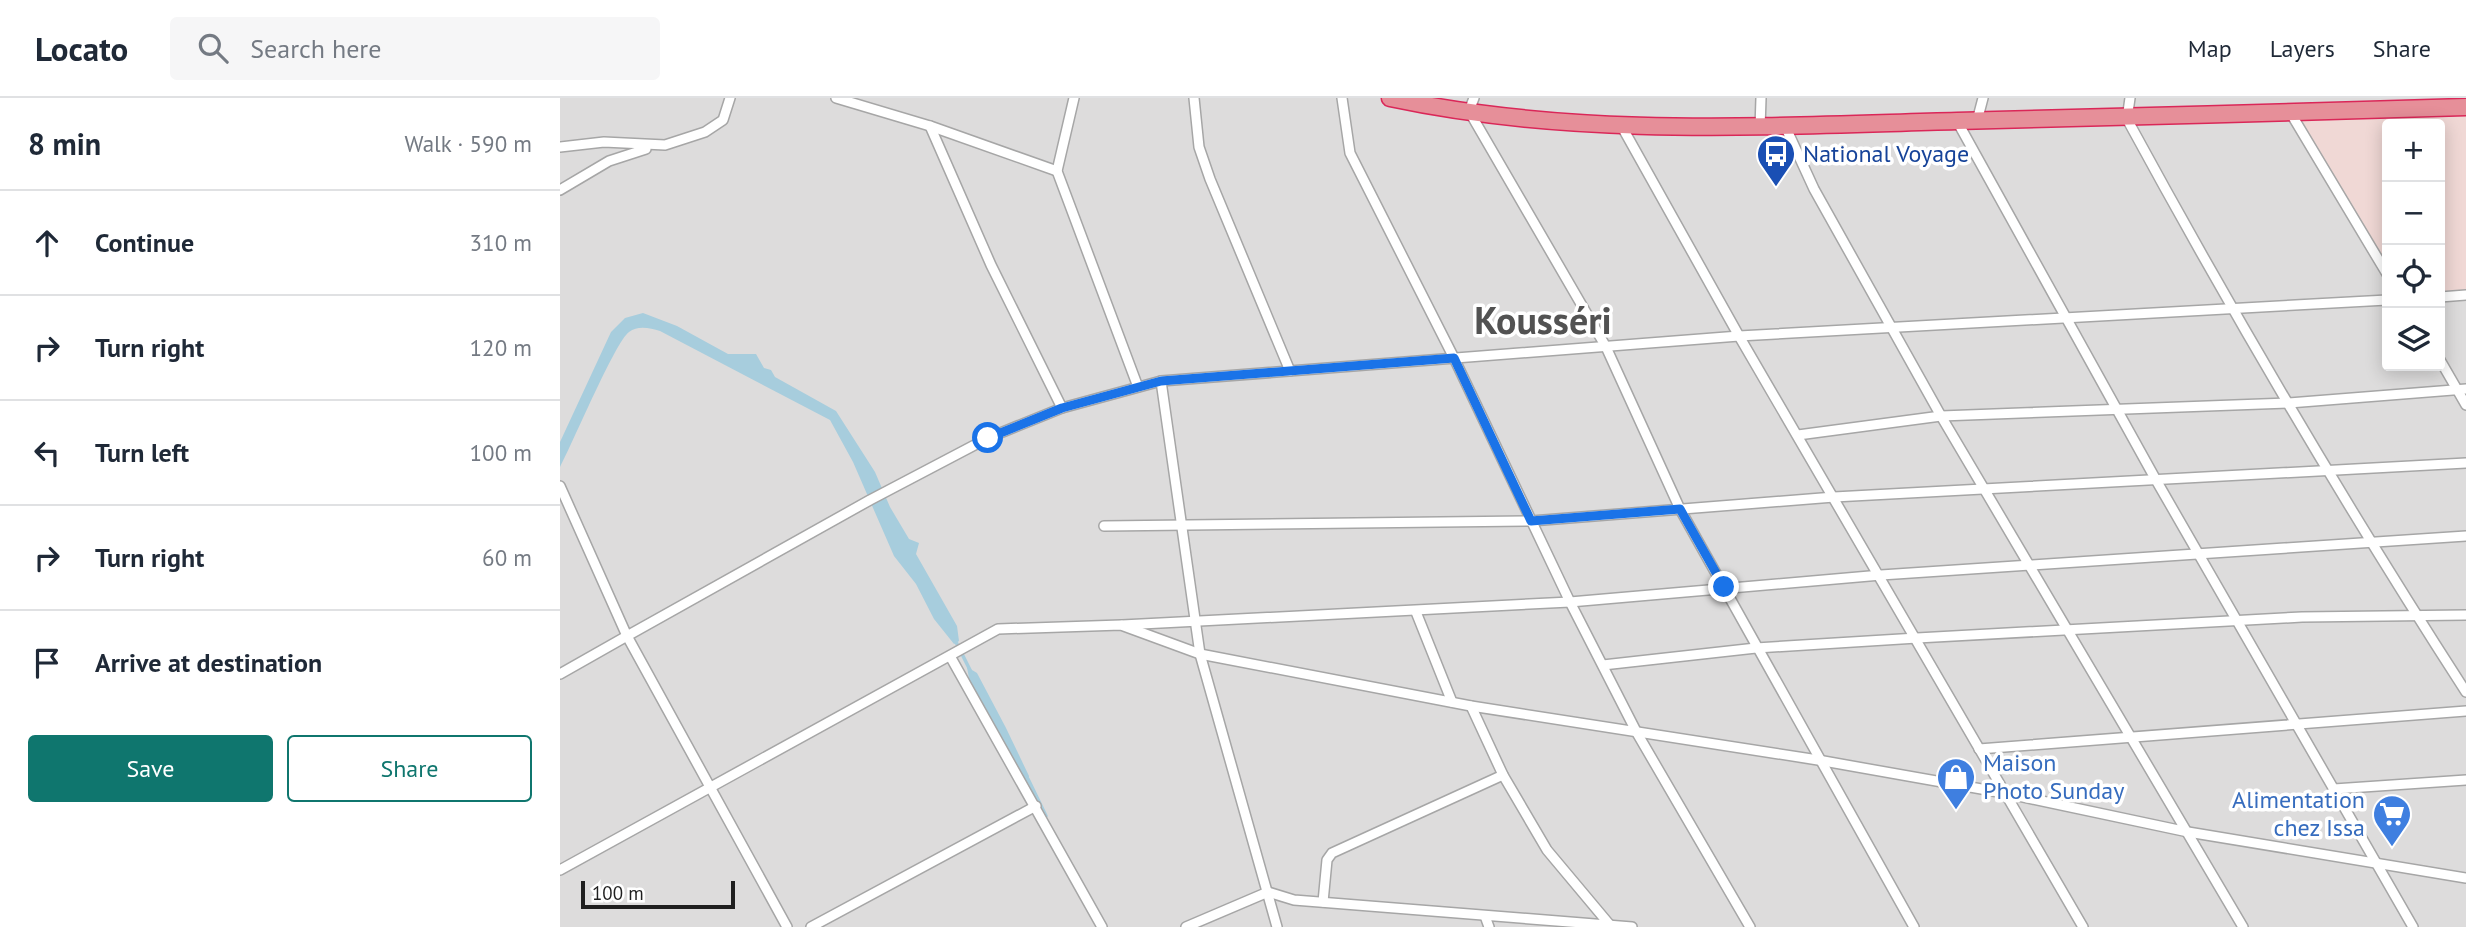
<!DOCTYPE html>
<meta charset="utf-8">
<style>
:root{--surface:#fff;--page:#f6f6f7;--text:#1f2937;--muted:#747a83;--line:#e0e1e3;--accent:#0f766e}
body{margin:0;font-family:"PT Sans",sans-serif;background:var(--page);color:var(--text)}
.controls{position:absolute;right:21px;top:21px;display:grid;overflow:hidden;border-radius:7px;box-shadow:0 4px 18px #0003}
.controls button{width:63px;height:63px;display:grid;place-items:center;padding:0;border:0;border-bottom:2px solid var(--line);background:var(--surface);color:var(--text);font:35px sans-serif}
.scale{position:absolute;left:21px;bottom:18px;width:154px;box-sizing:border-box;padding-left:7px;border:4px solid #1f1f1f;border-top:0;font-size:19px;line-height:24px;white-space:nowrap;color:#1f1f1f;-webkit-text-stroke:5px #fff;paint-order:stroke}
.stop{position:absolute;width:21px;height:21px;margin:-16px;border:5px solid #1a73e8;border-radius:50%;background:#fff}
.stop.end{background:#1a73e8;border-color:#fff;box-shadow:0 2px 7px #0008}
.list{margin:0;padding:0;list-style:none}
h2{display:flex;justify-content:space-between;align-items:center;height:91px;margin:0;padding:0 28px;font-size:30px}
h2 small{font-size:23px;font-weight:400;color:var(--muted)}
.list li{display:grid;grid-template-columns:46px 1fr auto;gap:21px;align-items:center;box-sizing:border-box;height:105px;padding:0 28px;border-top:2px solid var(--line)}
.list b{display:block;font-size:26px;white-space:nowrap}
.list em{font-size:23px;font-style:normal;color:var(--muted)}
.actions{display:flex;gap:14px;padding:21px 28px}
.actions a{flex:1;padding:16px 0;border:2px solid var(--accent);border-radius:7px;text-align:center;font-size:24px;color:var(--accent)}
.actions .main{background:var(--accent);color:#fff}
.icon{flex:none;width:38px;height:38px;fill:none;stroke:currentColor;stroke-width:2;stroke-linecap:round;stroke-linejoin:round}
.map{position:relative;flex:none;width:1906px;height:829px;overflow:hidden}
header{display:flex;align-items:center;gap:42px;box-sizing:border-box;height:98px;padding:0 35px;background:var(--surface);border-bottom:2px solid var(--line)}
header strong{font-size:33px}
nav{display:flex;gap:38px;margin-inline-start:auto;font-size:24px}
.search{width:490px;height:63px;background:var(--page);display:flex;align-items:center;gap:18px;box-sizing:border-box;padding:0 24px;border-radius:7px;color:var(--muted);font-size:26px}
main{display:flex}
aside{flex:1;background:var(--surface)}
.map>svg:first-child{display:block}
</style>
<header>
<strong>Locato</strong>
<div class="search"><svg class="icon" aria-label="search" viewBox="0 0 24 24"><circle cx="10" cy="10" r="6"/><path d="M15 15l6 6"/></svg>Search here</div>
<nav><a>Map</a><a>Layers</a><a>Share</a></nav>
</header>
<main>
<aside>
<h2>8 min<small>Walk · 590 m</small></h2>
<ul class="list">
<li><svg class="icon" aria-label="ahead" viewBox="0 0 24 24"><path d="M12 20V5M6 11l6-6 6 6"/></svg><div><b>Continue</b></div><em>310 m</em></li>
<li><svg class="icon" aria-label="right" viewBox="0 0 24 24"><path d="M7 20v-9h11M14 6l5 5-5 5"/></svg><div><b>Turn right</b></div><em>120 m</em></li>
<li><svg class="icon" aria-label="left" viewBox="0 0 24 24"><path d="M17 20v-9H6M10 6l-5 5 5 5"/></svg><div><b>Turn left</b></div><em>100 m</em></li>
<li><svg class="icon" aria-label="right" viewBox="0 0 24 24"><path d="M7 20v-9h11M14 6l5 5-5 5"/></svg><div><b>Turn right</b></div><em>60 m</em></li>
<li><svg class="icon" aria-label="arrive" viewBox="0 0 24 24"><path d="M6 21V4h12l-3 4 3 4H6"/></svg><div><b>Arrive at destination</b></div></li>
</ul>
<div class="actions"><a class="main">Save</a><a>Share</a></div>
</aside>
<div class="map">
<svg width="1906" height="829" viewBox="0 0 1906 829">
<rect width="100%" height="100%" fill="#f0ede6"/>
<!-- residential -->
<path fill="#dddcdc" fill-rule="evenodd" d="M 0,0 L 1906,0 L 1906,829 L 0,829 ZM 1827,26 L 1880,26 L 1880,268 L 1827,268 Z"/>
<!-- commercial -->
<path fill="#f0d8d5" d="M 1906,15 L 1906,193 L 1880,195 L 1880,26 L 1827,26 L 1827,176 L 1734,18 Z"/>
<!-- water -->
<g fill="#a7cddd">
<path d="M 83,215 L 117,228 L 168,256 L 196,256 L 204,270 L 211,272 L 215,279 L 276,313 L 315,374 L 330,409 L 349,441 L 359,445 L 356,456 L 397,528 L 399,543 L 394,546 L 374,521 L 356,486 L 334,458 L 293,364 L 270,322 L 100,233 C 90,230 78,227 69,234 C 55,244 12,347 0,369 L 0,344 L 51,234 L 65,220 Z"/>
<path d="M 407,569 L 417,575 L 446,630 L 469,678 L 468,687 L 410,586 Z"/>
</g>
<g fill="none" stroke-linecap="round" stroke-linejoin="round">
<!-- stream -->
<g stroke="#a7cddd" stroke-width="3.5">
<path d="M 395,542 L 410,572"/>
<path d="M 468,681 L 486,718"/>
</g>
<defs>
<g id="street">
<path d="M 276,0 L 370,28 L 497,73"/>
<path d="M 514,0 L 497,73 L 578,289"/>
<path d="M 634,0 L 639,49 L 650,81 L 730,273"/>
<path d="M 782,0 L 790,55 L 894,260 L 1010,504 L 1077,635 L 1190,829"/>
<path d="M 914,0 L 909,13 L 1046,249 L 1120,411 L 1354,829"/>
<path d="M 1570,0 L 1567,21 C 1673,216 1785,407 1906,594"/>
<path d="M 1730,14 L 1827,176"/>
<path d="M 1397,23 L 1596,382 L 1853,829"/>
<path d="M 1417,23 L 1423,0"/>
<path d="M 1061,27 L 1179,238 L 1523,829"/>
<path d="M 370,28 L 431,167 L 502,310"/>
<path d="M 1200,30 L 1201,0"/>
<path d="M 1226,30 L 1254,91 L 1381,318 L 1683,829"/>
<path d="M 0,49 L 44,44 L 105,47 L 145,34 L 163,22 L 170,0"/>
<path d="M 0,92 L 49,63 L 86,51"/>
<path d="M 1880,199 L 1906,197"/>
<path d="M 1880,262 L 1906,307"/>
<path d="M 601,283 L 640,556 L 717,829"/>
<path d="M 1238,337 L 1381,318 L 1729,305 L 1906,291"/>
<path d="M 0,388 L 67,538 L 310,402 L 428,340 L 502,310 L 601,283 L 1179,238 L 1827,202"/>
<path d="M 544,428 L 971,423 L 1274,399 L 1906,365"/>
<path d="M 856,514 L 892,604"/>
<path d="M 562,527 L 1010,504 L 1321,477 L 1906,438"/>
<path d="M 390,558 L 542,829"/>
<path d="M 1043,567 L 1196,550 L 1357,540 L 1742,519 L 1906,517"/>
<path d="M 0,576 L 67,538 L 227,829"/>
<path d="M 911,608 L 943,677 L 987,752 L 1049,826"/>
<path d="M 1419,651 L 1906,613"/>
<path d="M 1774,691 L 1906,682"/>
<path d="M 0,772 L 438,531 L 561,527 L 640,556 L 911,608 L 1258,662 L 1444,695 L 1628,734 L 1906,780"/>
<path d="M 763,804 L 767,762 L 772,755 L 943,677"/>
<path d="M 925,818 L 929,829"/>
<path d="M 251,829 L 476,708"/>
<path d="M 626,829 L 708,794 L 734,802 L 1072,829"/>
</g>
<path id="highway" d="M 830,0 C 1017,40 1208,28 1397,23 C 1567,19 1736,14 1906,9"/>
</defs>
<!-- street casing -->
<use href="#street" stroke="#a6a6a6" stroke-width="12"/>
<!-- highway casing -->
<use href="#highway" stroke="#da2758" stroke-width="19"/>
<!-- street -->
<use href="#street" stroke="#fff" stroke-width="9"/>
<!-- highway -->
<use href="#highway" stroke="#e68f99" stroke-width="16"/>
</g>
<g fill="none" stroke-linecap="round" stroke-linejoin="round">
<!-- route -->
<path stroke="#1a73e8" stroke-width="9" d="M 428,340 L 502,310 L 601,283 L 894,260 L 971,423 L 1120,411 L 1164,489"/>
</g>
<!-- icons -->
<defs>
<symbol id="bus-pin" viewBox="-11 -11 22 30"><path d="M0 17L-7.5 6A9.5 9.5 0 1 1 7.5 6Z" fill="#1a4fb4" stroke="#fff"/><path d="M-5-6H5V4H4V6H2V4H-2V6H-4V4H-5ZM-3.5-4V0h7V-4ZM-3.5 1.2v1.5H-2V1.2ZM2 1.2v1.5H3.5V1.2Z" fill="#fff"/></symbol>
<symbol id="shop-pin" viewBox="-11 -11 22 30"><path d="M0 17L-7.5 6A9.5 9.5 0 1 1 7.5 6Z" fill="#3f7fe0" stroke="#fff"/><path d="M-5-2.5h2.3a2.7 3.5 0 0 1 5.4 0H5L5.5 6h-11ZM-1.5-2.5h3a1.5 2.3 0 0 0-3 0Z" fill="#fff"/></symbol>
<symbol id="supermarket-pin" viewBox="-11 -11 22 30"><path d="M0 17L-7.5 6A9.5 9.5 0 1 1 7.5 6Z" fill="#3f7fe0" stroke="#fff"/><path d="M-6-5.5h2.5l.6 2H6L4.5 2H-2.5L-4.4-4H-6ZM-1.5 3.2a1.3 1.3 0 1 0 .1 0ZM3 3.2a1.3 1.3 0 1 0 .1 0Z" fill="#fff"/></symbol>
</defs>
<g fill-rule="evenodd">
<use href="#bus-pin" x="1194" y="34" width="44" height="60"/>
<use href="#shop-pin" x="1374" y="657" width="44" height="60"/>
<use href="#supermarket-pin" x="1810" y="694" width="44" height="60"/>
</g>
<g text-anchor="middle" stroke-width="7" stroke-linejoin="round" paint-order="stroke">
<!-- transit labels -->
<g font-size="24" fill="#164399" stroke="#fff" text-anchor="start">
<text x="1243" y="64">National Voyage</text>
</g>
<!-- shop labels -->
<g font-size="24" fill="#366cbe" stroke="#fff" text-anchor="start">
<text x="1423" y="673">Maison<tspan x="1423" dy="28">Photo Sunday</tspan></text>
<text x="1805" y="710" text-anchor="end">Alimentation<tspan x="1805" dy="28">chez Issa</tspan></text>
</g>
<!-- town labels -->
<g font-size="38" font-weight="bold" fill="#525252" stroke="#fff">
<text x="983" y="236">Kousséri</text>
</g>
</g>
</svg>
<div class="controls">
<button>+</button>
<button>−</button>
<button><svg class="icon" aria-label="locate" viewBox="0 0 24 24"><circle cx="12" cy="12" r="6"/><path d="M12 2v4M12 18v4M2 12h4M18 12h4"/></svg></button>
<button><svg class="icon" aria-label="layers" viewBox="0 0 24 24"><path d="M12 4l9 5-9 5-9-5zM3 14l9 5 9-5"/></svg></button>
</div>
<div class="scale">100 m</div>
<div class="stop" style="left:428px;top:340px"></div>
<div class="stop end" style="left:1164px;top:489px"></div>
</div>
</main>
